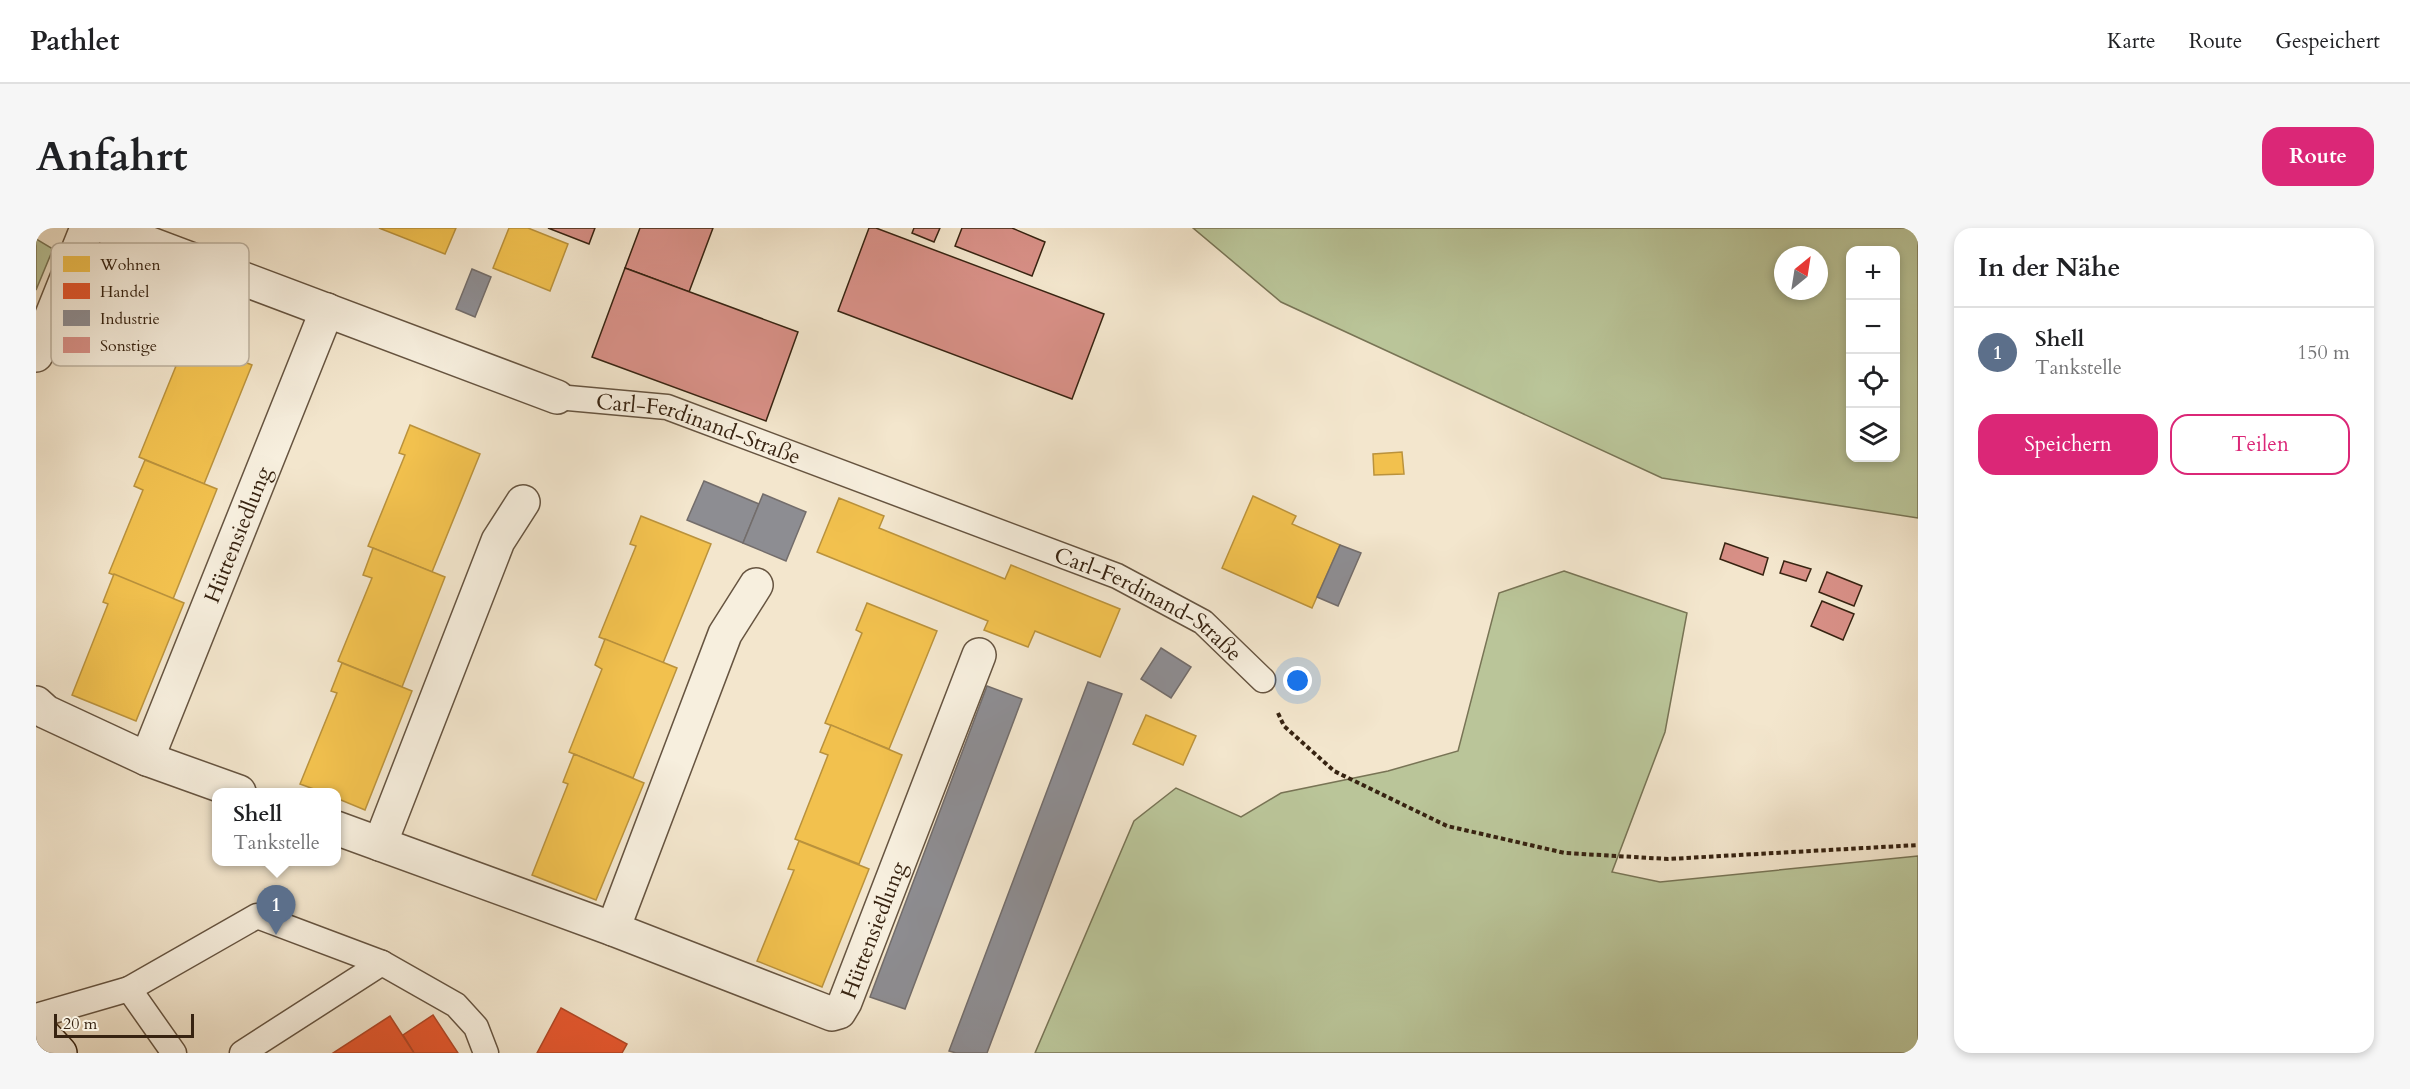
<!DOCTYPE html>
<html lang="de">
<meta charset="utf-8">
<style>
:root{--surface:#fff;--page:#f6f6f6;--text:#202124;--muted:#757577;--line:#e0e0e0;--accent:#db2777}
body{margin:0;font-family:Cardo,serif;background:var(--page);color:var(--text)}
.controls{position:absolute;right:18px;top:18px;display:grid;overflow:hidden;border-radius:12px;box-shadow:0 3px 9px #0003}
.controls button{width:54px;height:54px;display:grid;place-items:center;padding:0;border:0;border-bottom:2px solid var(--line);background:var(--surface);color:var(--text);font:30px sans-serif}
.compass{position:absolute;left:1738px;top:18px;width:54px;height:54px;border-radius:50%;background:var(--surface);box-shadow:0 3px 9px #0003;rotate:30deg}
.scale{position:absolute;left:18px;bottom:15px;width:140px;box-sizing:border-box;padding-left:6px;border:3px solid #372311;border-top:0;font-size:16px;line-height:21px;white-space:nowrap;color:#372311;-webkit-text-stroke:4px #f7efde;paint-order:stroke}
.you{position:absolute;left:1262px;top:453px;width:21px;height:21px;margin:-15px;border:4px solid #fff;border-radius:50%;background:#1a73e8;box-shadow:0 0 0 9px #1a73e833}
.badge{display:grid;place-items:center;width:39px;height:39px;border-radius:50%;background:var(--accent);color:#fff;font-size:20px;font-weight:700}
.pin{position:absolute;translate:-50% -50px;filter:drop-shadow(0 2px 3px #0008)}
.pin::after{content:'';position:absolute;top:32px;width:21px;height:18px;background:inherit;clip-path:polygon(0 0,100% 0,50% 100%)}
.popup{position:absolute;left:176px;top:560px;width:129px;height:78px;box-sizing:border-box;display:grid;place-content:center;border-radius:12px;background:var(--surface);filter:drop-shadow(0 2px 4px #0005);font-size:20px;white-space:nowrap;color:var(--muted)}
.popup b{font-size:22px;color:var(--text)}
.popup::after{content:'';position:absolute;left:50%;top:100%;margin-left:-12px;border:12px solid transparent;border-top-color:var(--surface)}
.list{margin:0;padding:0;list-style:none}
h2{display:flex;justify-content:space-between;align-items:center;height:78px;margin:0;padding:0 24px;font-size:26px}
h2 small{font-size:20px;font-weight:400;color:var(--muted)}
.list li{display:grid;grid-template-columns:39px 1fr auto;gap:18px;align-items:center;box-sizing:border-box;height:90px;padding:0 24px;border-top:2px solid var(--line)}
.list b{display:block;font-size:22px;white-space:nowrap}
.list p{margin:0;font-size:20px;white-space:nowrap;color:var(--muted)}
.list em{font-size:20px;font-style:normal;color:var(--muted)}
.actions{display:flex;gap:12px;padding:18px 24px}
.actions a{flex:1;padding:14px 0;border:2px solid var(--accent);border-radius:18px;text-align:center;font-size:21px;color:var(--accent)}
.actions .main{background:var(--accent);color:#fff}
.icon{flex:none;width:33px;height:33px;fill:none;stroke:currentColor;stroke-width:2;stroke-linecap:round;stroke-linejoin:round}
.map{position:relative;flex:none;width:1882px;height:825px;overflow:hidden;border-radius:18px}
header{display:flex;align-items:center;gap:36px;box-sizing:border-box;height:84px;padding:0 30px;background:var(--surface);border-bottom:2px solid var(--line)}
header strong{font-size:28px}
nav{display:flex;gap:33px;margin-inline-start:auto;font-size:21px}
.intro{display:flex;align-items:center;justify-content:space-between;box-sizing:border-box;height:144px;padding:0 36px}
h1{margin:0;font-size:42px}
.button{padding:15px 27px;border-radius:18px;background:var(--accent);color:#fff;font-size:21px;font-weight:700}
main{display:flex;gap:36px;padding:0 36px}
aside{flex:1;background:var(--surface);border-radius:18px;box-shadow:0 3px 9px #0003}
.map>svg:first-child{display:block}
</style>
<header>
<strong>Pathlet</strong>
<nav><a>Karte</a><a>Route</a><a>Gespeichert</a></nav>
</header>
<div class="intro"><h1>Anfahrt</h1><a class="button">Route</a></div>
<main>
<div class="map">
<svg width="1882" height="825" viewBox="0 0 1882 825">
<rect width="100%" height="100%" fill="#f3e6cd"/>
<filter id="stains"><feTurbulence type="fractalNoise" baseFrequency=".00333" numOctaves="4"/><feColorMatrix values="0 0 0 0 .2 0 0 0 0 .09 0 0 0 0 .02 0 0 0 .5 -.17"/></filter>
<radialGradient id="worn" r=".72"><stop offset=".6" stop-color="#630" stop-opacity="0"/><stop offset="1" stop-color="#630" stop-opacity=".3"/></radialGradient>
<!-- green -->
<g fill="#bac599" stroke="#787455" stroke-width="1.5" fill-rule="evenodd">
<path d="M 1157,0 L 1882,0 L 1882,290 L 1626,250 L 1245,74 ZM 1860,22 L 1860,230 L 1814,230 L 1814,22 ZM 1747,27 L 1783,27 L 1783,63 L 1747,63 Z"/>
<path d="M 0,11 L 17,21 L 0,62 Z"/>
<path d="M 1528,343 L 1651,385 L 1629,504 L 1576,644 L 1624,654 L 1882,628 L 1882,825 L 999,825 L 1098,593 L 1140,560 L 1205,589 L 1245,565 L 1352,543 L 1422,523 L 1463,365 Z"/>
</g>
<!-- homes -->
<g fill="#f2c14e" stroke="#ba923c" stroke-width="1.5">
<path d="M 343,0 L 420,0 L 409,26 Z"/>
<path d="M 473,0 L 492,0 L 532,16 L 514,63 L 457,40 Z"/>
<path d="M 145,109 L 216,137 L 168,256 L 103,229 L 140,138 L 134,136 Z"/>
<path d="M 374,197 L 444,226 L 396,344 L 332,318 L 369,227 L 363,225 Z"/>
<path d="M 1366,224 L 1368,246 L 1338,247 L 1337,226 Z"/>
<path d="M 109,232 L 181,261 L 137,371 L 73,345 L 107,262 L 98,258 Z"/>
<path d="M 1217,268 L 1260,288 L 1256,296 L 1304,317 L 1276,380 L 1186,340 Z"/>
<path d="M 803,270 L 848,288 L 843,300 L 969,351 L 975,337 L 1084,381 L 1064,429 L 999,403 L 992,419 L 948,402 L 952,393 L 781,324 Z"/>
<path d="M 605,288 L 675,316 L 627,435 L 563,409 L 600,318 L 594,316 Z"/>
<path d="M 337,320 L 409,349 L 366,459 L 302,433 L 336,350 L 327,347 Z"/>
<path d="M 78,346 L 148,375 L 100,493 L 36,467 L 72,376 L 67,374 Z"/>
<path d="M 831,375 L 901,403 L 853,521 L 789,495 L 826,405 L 820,402 Z"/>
<path d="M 569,411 L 641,440 L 597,550 L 533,524 L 566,441 L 559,437 Z"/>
<path d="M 306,435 L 376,463 L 329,582 L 300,570 L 300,564 L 286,564 L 264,556 L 301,465 L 295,463 Z"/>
<path d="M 1110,487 L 1160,508 L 1147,537 L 1097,516 Z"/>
<path d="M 795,497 L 866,527 L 823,636 L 759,611 L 792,527 L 784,524 Z"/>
<path d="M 538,526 L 608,555 L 560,672 L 496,647 L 532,556 L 527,554 Z"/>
<path d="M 763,613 L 833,641 L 786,759 L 721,733 L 758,642 L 752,641 Z"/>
</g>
<!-- shops -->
<g fill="#e4572e" stroke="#b04725" stroke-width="1.5">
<path d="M 525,780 L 591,816 L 586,825 L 501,825 Z"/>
<path d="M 397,787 L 422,825 L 378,825 L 367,807 Z"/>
<path d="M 354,788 L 378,825 L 297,825 Z"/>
</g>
<!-- industry -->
<g fill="#8d8d92" stroke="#736d6b" stroke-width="1.5">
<path d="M 436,41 L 455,49 L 439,89 L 420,81 Z"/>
<path d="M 668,253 L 723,276 L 707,315 L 651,292 Z"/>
<path d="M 727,266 L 770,284 L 750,333 L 707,315 Z"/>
<path d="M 1304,317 L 1325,325 L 1302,378 L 1281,369 Z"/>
<path d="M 1125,420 L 1155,439 L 1135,470 L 1105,451 Z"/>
<path d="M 1052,454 L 1086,466 L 951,825 L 920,825 L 913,823 Z"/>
<path d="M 951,458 L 986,471 L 869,781 L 834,769 Z"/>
</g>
<!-- building -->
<g fill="#d89087" stroke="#372311" stroke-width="1.5">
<path d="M 512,0 L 559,0 L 553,16 Z"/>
<path d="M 604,0 L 677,0 L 653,64 L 589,40 Z"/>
<path d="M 833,0 L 840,0 L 1068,86 L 1036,171 L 802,83 Z"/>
<path d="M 878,0 L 904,0 L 898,14 L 876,5 Z"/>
<path d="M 926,0 L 976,0 L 1009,14 L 996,48 L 919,18 Z"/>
<path d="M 589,40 L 762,104 L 730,193 L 556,129 Z"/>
<path d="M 1689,315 L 1732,330 L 1727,347 L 1684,331 Z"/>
<path d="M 1748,333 L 1775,341 L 1770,353 L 1744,345 Z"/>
<path d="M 1791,344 L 1826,358 L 1818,378 L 1783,364 Z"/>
<path d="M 1786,373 L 1818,386 L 1807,412 L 1775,398 Z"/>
</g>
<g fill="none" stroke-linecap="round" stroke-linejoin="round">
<defs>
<g id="service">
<path id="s1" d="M 521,169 L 631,179 L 1081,348 L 1167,394 L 1227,452"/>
<path d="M 93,761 L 221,688 L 346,735"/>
<path d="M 0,788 L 93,761 L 138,825"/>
<path d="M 206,825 L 346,735 L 420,777 L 440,799 L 450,825"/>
</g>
<g id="minor">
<path d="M 72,0 L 521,169"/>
<path d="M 0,127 L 51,0"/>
<path d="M 0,475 L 10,484 L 111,531 L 203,564"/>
<path id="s2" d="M 111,531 L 291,82"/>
<path id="s3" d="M 300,600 L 577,701 L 796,786 L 803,784 L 809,774 L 943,427"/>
<path d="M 344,616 L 462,313 L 487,274"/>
<path d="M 577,701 L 689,406 L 720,357"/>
</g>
<path id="secondary" d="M 0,799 L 24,825"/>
</defs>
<!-- service casing -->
<use href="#service" stroke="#665440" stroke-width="27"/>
<!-- minor casing -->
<use href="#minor" stroke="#665440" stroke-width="36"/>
<!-- secondary casing -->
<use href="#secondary" stroke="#372311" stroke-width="36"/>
<!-- path -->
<path stroke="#372311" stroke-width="4" stroke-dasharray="4.5 3" stroke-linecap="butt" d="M 1242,485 L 1248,498 L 1298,543 L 1411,598 L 1529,625 L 1632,631 L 1882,617"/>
<!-- service -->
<use href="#service" stroke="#f7efde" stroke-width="24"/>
<!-- minor -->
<use href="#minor" stroke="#f7efde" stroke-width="33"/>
<!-- secondary -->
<use href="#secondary" stroke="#f7efde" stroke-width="33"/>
</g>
<g text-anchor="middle" stroke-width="6" stroke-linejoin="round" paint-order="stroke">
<!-- street labels -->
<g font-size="22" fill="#372311" stroke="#f7efde">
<text dy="8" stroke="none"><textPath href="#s1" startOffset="146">Carl-Ferdinand-Straße</textPath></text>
<text dy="8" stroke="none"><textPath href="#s2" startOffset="242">Hüttensiedlung</textPath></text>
<text dy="8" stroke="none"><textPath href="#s1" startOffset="632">Carl-Ferdinand-Straße</textPath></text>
<text dy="8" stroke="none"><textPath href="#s3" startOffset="626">Hüttensiedlung</textPath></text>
</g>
</g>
<!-- legend -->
<rect x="15" y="15" width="198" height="123" rx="9" fill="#f7efde" stroke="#bdb2a0" stroke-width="1.5"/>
<rect x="27" y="28" width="27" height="16" fill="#f2c14e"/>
<rect x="27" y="55" width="27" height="16" fill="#e4572e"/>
<rect x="27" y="82" width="27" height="16" fill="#8d8d92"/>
<rect x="27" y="109" width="27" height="16" fill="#d89087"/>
<g font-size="16" fill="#372311">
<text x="64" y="42">Wohnen</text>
<text x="64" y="69">Handel</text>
<text x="64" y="96">Industrie</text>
<text x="64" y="123">Sonstige</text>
</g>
<rect width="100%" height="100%" filter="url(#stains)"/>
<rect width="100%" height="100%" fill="url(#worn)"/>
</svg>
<div class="controls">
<button>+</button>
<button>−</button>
<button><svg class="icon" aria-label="locate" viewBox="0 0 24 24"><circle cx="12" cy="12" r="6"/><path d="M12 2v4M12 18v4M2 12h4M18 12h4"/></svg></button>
<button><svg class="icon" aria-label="layers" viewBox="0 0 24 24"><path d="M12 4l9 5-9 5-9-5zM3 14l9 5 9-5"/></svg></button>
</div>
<svg class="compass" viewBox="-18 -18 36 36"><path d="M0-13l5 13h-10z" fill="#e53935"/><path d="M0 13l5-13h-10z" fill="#757577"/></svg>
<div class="scale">20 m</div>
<div class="you"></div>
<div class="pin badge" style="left:240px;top:707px;background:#5c6f8a">1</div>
<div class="popup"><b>Shell</b>Tankstelle</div>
</div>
<aside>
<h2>In der Nähe<small></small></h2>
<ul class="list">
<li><span class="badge" style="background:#5c6f8a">1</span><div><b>Shell</b><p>Tankstelle</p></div><em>150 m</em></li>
</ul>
<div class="actions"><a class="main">Speichern</a><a>Teilen</a></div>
</aside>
</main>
